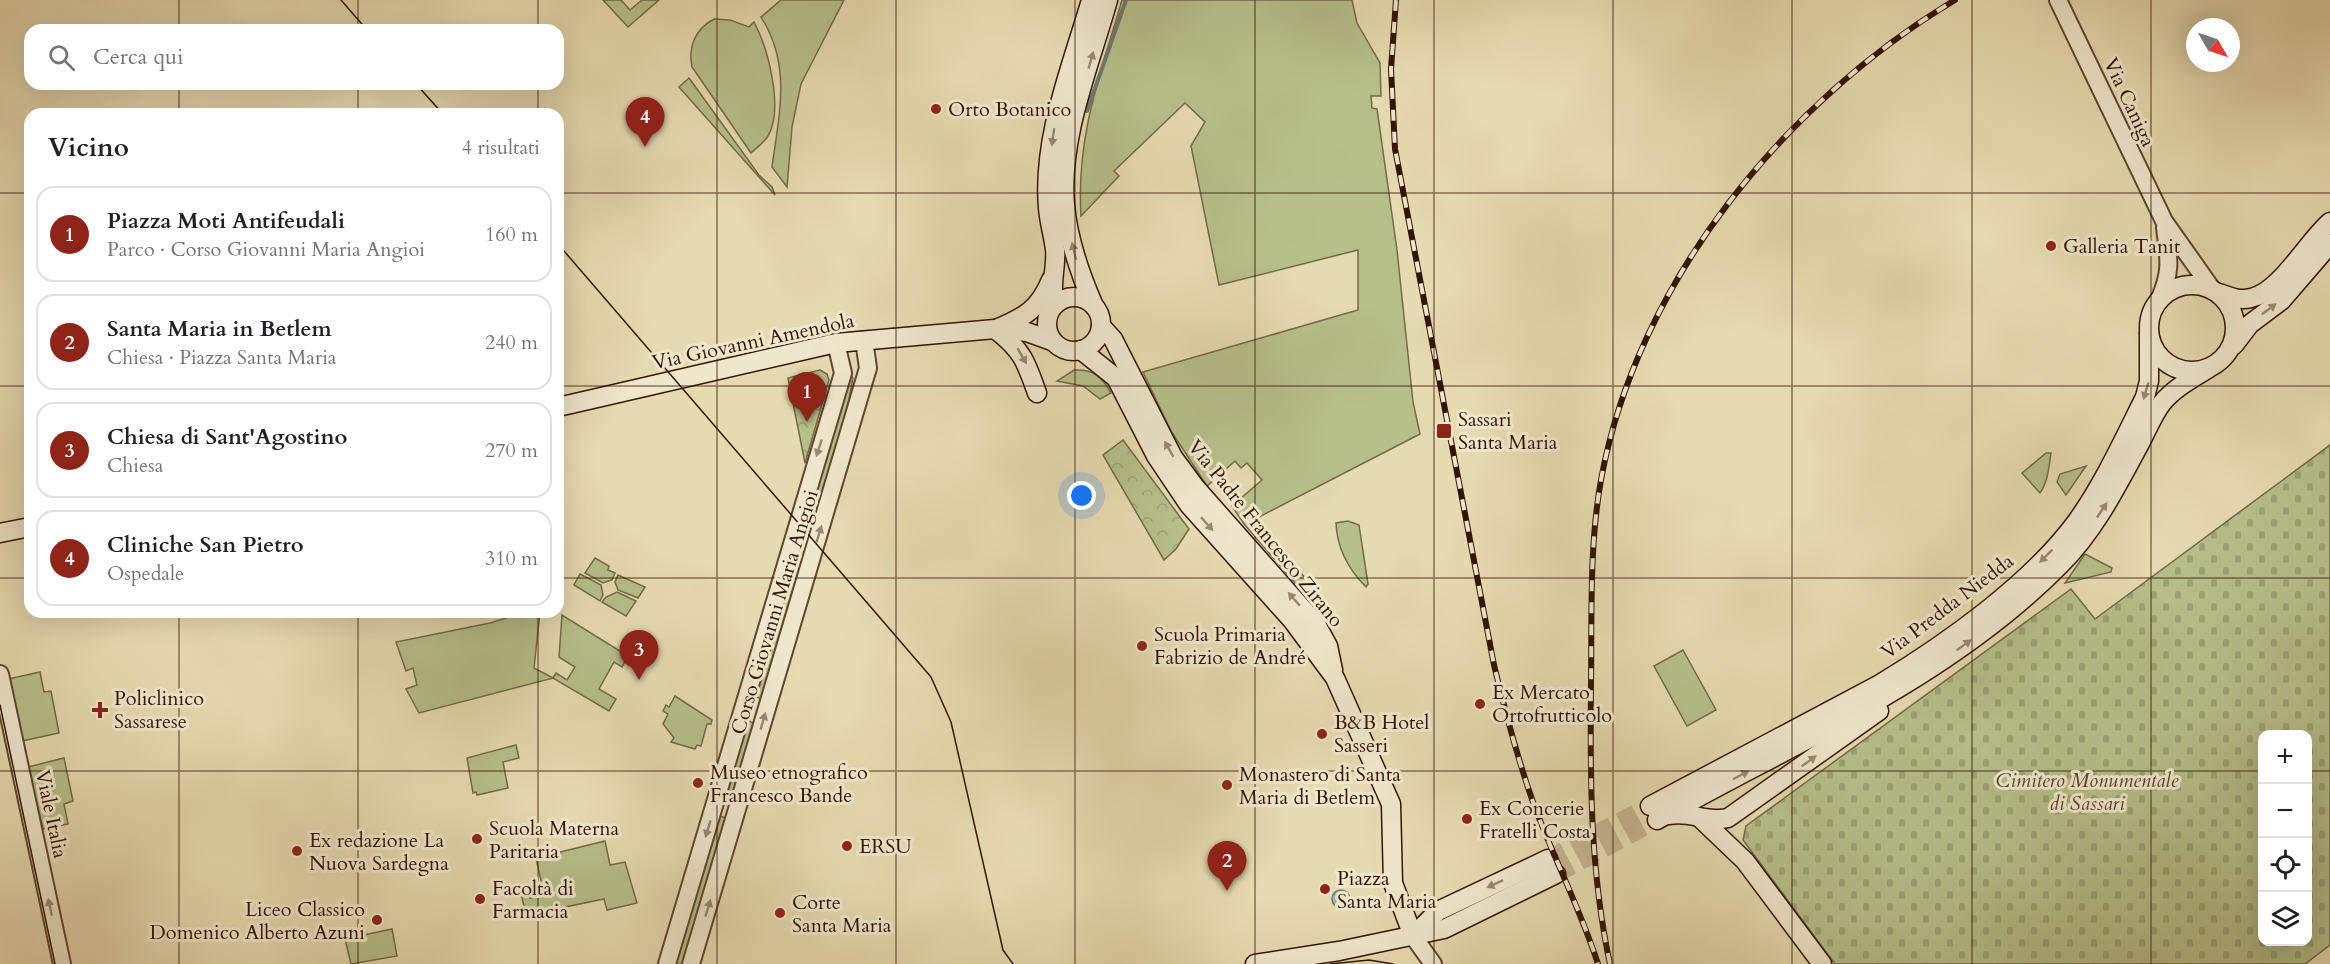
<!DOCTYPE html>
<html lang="it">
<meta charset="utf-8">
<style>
:root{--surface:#fff;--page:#f6f6f6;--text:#202124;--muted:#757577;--line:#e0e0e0;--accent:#8f2418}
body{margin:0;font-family:Cardo,serif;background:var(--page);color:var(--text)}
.controls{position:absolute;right:18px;bottom:18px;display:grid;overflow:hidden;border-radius:12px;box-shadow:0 6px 24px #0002}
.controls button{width:54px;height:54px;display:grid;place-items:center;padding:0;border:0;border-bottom:2px solid var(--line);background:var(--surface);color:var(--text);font:30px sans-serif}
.compass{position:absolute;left:2186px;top:18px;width:54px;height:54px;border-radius:50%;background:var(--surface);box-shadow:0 6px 24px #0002;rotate:129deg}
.you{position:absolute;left:1082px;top:496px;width:21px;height:21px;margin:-15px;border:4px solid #fff;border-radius:50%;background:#1a73e8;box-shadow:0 0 0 9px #1a73e833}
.badge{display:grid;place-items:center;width:39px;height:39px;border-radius:50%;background:var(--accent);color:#fff;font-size:20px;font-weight:700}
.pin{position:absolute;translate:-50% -50px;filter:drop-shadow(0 2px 3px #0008)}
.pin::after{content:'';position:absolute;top:32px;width:21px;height:18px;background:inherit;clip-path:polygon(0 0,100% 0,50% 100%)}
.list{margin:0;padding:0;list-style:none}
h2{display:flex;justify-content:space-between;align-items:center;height:78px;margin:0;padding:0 24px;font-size:26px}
h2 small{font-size:20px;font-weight:400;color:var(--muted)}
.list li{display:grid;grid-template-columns:39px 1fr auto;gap:18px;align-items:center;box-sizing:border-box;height:96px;margin:0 12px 12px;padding:0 12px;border:2px solid var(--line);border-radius:18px}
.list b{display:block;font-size:22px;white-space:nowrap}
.list p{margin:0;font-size:20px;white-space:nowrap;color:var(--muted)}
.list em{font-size:20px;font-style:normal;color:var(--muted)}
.icon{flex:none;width:33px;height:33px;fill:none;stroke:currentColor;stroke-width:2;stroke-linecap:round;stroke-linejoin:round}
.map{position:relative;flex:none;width:2330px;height:964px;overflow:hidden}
.search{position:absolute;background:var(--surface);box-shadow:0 6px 24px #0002;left:24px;top:24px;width:540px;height:66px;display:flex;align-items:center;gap:15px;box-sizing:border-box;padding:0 21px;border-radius:18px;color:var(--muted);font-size:22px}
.panel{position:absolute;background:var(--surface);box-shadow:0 6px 24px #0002;left:24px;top:108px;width:540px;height:510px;border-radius:18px}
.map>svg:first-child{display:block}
</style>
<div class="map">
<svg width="2330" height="964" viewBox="0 0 2330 964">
<defs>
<pattern id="forest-crowns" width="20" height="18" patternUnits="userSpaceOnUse" patternTransform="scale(1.5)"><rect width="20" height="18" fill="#b6bf8a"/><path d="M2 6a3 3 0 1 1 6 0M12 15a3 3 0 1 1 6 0" fill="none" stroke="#9da375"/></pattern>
<pattern id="cemetery-stones" width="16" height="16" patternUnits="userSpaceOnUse" patternTransform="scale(1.5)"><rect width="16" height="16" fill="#b6bf8a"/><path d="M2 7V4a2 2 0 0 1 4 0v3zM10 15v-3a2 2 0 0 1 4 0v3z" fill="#9da375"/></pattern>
<pattern id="water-waves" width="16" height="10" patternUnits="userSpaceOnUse" patternTransform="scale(1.5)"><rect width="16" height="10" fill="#99b9b4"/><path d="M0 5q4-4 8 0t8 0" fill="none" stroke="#849e99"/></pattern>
</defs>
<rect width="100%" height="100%" fill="#e6dab0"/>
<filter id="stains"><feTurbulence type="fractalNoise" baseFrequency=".00333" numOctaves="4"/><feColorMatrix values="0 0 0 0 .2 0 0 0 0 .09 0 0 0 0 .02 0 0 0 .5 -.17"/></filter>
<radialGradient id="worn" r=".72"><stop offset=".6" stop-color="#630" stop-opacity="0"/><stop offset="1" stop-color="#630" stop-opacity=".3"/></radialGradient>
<!-- green -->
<g fill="#b6bf8a" stroke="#746a47" stroke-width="1.5">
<path d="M 603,0 L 621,0 L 630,10 L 642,0 L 659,0 L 628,27 Z"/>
<path d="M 781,0 L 844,0 L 801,84 L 792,127 L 787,187 L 772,167 C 779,115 792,65 761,17 Z"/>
<path d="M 1122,0 L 1352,0 L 1357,23 L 1380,63 L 1381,96 L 1371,96 L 1372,108 L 1377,109 L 1397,250 L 1413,402 L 1420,434 L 1257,518 L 1326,604 L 1315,606 L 1244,524 L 1232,506 L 1262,480 L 1247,463 L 1241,468 L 1235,461 L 1207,486 L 1171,431 L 1143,372 L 1358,310 L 1358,250 L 1219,285 L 1191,146 L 1205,122 L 1185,103 L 1114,171 L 1119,176 L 1081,216 C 1076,137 1100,75 1122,0 Z"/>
<path d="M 714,19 L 730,20 L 749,27 L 754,22 C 768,48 784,109 768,136 C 764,143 756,148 751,153 L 692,67 C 688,47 695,29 714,19 Z"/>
<path d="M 689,78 L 759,175 L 772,187 L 775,195 L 679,87 Z"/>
<path d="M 1074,370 C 1094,369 1102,377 1111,393 L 1100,399 L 1083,386 L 1057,381 Z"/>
<path d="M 851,374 L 853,378 L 841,441 L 816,526 L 804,523 Z"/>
<path d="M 2046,453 L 2051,453 C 2049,466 2048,482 2040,493 L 2022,473 Z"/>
<path d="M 2086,466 L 2066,495 L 2057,482 L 2060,474 Z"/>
<path d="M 1348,521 L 1359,525 L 1368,584 L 1366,587 C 1348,569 1337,548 1336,523 Z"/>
<path d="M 2085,554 L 2112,568 L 2111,572 L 2065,583 Z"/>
<path d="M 595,558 L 609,566 L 608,570 L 615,573 L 612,580 L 603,583 L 585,573 Z"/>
<path d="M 793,560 L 805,563 L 763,699 L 752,696 Z"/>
<path d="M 580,574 L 601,585 L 603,595 L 600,601 L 574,585 Z"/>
<path d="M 618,575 L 645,587 L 638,598 L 618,590 L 615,582 Z"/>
<path d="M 617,592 L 636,601 L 626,616 L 602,602 L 606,597 Z"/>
<path d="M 525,612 L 540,612 L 534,668 L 553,678 L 556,673 L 567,680 L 575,667 L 559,657 L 562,615 L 628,656 L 622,667 L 614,662 L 599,689 L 616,699 L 609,711 L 553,678 L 419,713 L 406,689 L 417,685 L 413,668 L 406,671 L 396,642 L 490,623 Z"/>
<path d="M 1683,650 L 1716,710 L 1687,726 L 1654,666 Z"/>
<path d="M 40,672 L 44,692 L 51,691 L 59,733 L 22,741 L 8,679 Z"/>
<path d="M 675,696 L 712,720 L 711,724 L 707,724 L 701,746 L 697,745 L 695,749 L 671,742 L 674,738 L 663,724 L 668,714 L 663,711 L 666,705 L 669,707 Z"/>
<path d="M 746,720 L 756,724 L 734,795 L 724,792 Z"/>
<path d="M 516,745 L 519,758 L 503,762 L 508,788 L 477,795 L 476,792 L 473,793 L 467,758 Z"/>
<path d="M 64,758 L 73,801 L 64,804 L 68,824 L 43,829 L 28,767 Z"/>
<path d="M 717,815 L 729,819 L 685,964 L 672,964 Z"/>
<path d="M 605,841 L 610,865 L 625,862 L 637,903 L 607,910 L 604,899 L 526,915 L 520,889 L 527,888 L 530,898 L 544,895 L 536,858 Z"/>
<path d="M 392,929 L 397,956 L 351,964 L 345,939 Z"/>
</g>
<!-- forest -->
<g fill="url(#forest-crowns)" stroke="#746a47" stroke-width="1.5">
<path d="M 820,370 L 827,374 L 829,380 L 805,463 L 788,378 Z"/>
<path d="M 1123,440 L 1189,529 L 1176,549 L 1164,560 L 1103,455 Z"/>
</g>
<!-- cemetery -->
<path fill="url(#cemetery-stones)" stroke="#746a47" stroke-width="1.5" fill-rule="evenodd" d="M 2330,445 L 2330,945 L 2305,964 L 1835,964 L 1743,840 L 1746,826 L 2071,589 L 2095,619 ZM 2262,734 L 2308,734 L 2308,942 L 2262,942 Z"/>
<!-- water -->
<circle fill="url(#water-waves)" stroke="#70776e" stroke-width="1.5" cx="1341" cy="899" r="9"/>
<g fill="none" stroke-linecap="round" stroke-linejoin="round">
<!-- stream -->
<path stroke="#70776e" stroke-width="4" d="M 1087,111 L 1126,0"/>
<!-- secondary-tunnel -->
<g stroke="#c2b28e" stroke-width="18" stroke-dasharray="18 9" stroke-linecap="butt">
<path d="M 1548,859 L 1650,806"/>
<path d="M 1556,874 L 1657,820"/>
</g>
<defs>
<g id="tertiary">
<path d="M 2058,0 L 2164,221 L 2212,289"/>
<path d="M 2159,300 C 2172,272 2169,258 2165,228"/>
<path d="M 0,674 L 62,964"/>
<path d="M 1413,936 L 1433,964"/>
<path d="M 667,964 L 843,373 L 836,343"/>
<path d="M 691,964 L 868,368 L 864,340"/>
</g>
<g id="secondary">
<circle cx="2192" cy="328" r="43"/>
<path d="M 2219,293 C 2230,297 2240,301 2251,298 C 2280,292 2307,242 2330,222"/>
<circle cx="1074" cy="324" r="27"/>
<path d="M 1055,303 C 1049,286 1057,267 1055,249 C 1053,235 1049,221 1048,208 C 1042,137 1072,66 1091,0"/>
<path d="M 1094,306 C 1080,274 1068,240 1065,205 C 1059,137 1090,65 1108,0"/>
<path d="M 1101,326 L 1113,339 L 1173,457 L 1195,487 L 1316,624 L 1328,646 L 1333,670"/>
<path d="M 996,329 C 1025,317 1039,309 1051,280"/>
<path d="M 996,330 C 1023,351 1026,362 1037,393"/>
<path d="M 2234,345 L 2250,324 L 2282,300 L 2330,244"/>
<path d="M 1081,350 L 1116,378 L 1156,456 L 1189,505 L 1292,620 L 1335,678 L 1391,804 L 1393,883 L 1413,936"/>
<path d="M 558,407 L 836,343 L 995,329 L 1027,332 L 1052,341"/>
<path d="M 0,533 L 30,527"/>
<path d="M 1650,806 L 1880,684 C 1946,644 2031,584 2077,521 C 2104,483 2124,439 2145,397 L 2149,381 L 2149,333"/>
<path d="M 1670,815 C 1691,811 1707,823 1728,818 L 1879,711"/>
<path d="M 1700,818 L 1745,861 L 1822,964"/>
<path d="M 1657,820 C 1795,742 1948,679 2061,564 C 2094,531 2116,488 2138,447 C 2146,433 2152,416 2162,403 C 2174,388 2193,378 2209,368"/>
<path d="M 1413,936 L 1438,911 L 1548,859"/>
<path d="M 1255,964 L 1339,951 L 1444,929 L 1556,874"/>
</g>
</defs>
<!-- tertiary casing -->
<use href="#tertiary" stroke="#5f462f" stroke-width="20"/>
<!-- secondary casing -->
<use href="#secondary" stroke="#321404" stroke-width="21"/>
<!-- tertiary -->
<use href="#tertiary" stroke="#efe7cc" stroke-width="16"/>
<!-- secondary -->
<use href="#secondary" stroke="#efe7cc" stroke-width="18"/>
<!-- tram -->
<g stroke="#321404" stroke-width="1.5">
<path d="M 341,0 L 367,30"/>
<path d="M 416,84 L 443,114"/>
<path d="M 558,244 L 931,677 L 951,722 L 1003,950 L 1013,964"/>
<path d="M 0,705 L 55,964"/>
<path d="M 1330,964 L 1369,960 L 1393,964"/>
</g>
<defs>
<g id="rail">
<path d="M 1396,0 L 1391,69 L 1395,149 L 1494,665 C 1505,711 1517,757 1533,802 C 1553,857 1580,908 1598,964"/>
<path d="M 1610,964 C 1590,871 1590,778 1591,684 C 1592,616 1589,547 1601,480 C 1637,282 1785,102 1955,0"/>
</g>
</defs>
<!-- rail casing -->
<use href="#rail" stroke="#321404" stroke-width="6"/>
<!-- rail -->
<use href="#rail" stroke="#efe7cc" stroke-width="4" stroke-dasharray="11" stroke-linecap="butt"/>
</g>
<!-- one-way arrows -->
<defs><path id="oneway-solid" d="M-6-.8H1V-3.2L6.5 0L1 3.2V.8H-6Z" transform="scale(1.5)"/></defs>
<g fill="#9a8872">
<use href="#oneway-solid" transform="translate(1091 60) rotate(-74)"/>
<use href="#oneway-solid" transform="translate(1053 137) rotate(98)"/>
<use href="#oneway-solid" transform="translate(1074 251) rotate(-103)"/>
<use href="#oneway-solid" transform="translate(2269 309) rotate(-36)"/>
<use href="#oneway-solid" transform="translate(1022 356) rotate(60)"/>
<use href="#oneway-solid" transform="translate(2146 391) rotate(106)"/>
<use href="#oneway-solid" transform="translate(819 448) rotate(108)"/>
<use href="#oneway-solid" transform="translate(1169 449) rotate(-119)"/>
<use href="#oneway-solid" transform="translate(2102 510) rotate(-56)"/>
<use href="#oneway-solid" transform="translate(1207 524) rotate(49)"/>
<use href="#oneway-solid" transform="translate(819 534) rotate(-73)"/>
<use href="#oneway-solid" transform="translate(2046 556) rotate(135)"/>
<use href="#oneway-solid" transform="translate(1294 599) rotate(-131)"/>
<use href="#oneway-solid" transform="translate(1964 645) rotate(-36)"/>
<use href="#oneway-solid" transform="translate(763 721) rotate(-74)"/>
<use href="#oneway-solid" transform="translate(1809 761) rotate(-36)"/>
<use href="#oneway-solid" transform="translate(1741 775) rotate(-28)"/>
<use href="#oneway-solid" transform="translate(708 829) rotate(107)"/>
<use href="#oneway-solid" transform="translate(1495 884) rotate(155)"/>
<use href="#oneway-solid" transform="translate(50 907) rotate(-102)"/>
<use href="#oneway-solid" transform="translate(708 908) rotate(-73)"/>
</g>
<!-- grid -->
<path fill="none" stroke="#321404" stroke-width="1.5" stroke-opacity="0.55" d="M 179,0 L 179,30M 358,0 L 358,30M 538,0 L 538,30M 717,0 L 717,964M 896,0 L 896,964M 1075,0 L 1075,964M 1255,0 L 1255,964M 1434,0 L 1434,964M 1613,0 L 1613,964M 1792,0 L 1792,964M 1972,0 L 1972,964M 2151,0 L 2151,964M 179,84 L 179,114M 358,84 L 358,114M 538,84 L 538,114M 0,193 L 30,193M 558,193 L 2330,193M 0,386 L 30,386M 558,386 L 2330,386M 0,578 L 30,578M 558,578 L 2330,578M 179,612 L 179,964M 358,612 L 358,964M 538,612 L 538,964M 0,771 L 2262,771M 2308,771 L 2330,771"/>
<!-- markers -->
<g fill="#8f2418" stroke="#efe7cc" stroke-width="2">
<circle cx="936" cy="109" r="6"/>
<circle cx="2051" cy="246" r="6"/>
<rect x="1436" y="423" width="16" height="16" rx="3"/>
<circle cx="1142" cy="646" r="6"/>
<circle cx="1480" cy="704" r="6"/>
<path d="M97 701h6v6h6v6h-6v6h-6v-6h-6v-6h6z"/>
<circle cx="1322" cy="734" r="6"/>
<circle cx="698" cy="783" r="6"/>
<circle cx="1227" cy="785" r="6"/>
<circle cx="1467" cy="819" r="6"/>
<circle cx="477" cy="839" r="6"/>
<circle cx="847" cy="846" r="6"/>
<circle cx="297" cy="851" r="6"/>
<circle cx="1325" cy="889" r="6"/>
<circle cx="480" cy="899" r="6"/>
<circle cx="780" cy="913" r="6"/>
<circle cx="377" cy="920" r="6"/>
</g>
<g text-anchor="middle" stroke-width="6" stroke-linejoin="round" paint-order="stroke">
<!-- street labels -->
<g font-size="20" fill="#321404" stroke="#efe7cc">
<text transform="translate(2130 102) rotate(65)" y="7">Via Caniga</text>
<text transform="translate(753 341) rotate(-12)" y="7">Via Giovanni Amendola</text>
<text transform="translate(1266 533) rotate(51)" y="7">Via Padre Francesco Zirano</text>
<text transform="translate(1947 606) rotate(-37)" y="7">Via Predda Niedda</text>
<text transform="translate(774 612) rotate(-73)" y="7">Corso Giovanni Maria Angioi</text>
<text transform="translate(52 814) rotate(78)" y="7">Viale Italia</text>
</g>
<!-- poi labels -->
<g font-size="20" fill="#321404" stroke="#efe7cc" text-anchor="start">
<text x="948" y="116">Orto Botanico</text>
<text x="2063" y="253">Galleria Tanit</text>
<text x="1458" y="426">Sassari<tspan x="1458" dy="23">Santa Maria</tspan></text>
<text x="1154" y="641">Scuola Primaria<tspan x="1154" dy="23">Fabrizio de André</tspan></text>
<text x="1492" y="699">Ex Mercato<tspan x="1492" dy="23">Ortofrutticolo</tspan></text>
<text x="114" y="705">Policlinico<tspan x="114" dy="23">Sassarese</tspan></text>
<text x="1334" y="729">B&amp;B Hotel<tspan x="1334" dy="23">Sasseri</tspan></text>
<text x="710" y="779">Museo etnografico<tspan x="710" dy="23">Francesco Bande</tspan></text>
<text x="1239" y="781">Monastero di Santa<tspan x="1239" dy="23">Maria di Betlem</tspan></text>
<text x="1479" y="815">Ex Concerie<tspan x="1479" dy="23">Fratelli Costa</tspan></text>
<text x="489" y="835">Scuola Materna<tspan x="489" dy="23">Paritaria</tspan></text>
<text x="309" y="847">Ex redazione La<tspan x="309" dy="23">Nuova Sardegna</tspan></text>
<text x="859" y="853">ERSU</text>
<text x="1337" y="885">Piazza<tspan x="1337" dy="23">Santa Maria</tspan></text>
<text x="492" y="895">Facoltà di<tspan x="492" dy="23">Farmacia</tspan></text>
<text x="792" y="909">Corte<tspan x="792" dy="23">Santa Maria</tspan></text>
<text x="365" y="916" text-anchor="end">Liceo Classico<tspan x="365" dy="23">Domenico Alberto Azuni</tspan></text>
</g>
<!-- park labels -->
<g font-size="20" font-style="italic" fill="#5a472c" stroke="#efe7cc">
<text x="2087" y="787">Cimitero Monumentale<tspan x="2087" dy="23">di Sassari</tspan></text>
</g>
</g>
<rect width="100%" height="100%" filter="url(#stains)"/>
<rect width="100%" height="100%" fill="url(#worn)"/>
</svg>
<div class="controls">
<button>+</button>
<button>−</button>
<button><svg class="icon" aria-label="locate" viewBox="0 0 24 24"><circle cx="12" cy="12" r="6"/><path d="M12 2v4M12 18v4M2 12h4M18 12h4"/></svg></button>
<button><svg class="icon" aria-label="layers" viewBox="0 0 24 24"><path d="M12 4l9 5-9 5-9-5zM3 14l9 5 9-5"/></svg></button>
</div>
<svg class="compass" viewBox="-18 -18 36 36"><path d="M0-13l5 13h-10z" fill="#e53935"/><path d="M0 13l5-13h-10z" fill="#757577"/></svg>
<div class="you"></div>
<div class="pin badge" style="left:807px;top:422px">1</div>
<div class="pin badge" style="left:1227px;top:891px">2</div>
<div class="pin badge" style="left:639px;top:680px">3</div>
<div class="pin badge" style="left:645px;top:147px">4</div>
<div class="search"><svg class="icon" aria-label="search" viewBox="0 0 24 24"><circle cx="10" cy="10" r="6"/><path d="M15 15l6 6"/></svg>Cerca qui</div>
<section class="panel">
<h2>Vicino<small>4 risultati</small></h2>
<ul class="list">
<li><span class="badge">1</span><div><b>Piazza Moti Antifeudali</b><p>Parco · Corso Giovanni Maria Angioi</p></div><em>160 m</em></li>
<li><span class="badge">2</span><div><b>Santa Maria in Betlem</b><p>Chiesa · Piazza Santa Maria</p></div><em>240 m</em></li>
<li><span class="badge">3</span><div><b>Chiesa di Sant'Agostino</b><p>Chiesa</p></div><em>270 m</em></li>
<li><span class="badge">4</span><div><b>Cliniche San Pietro</b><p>Ospedale</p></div><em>310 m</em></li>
</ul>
</section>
</div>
